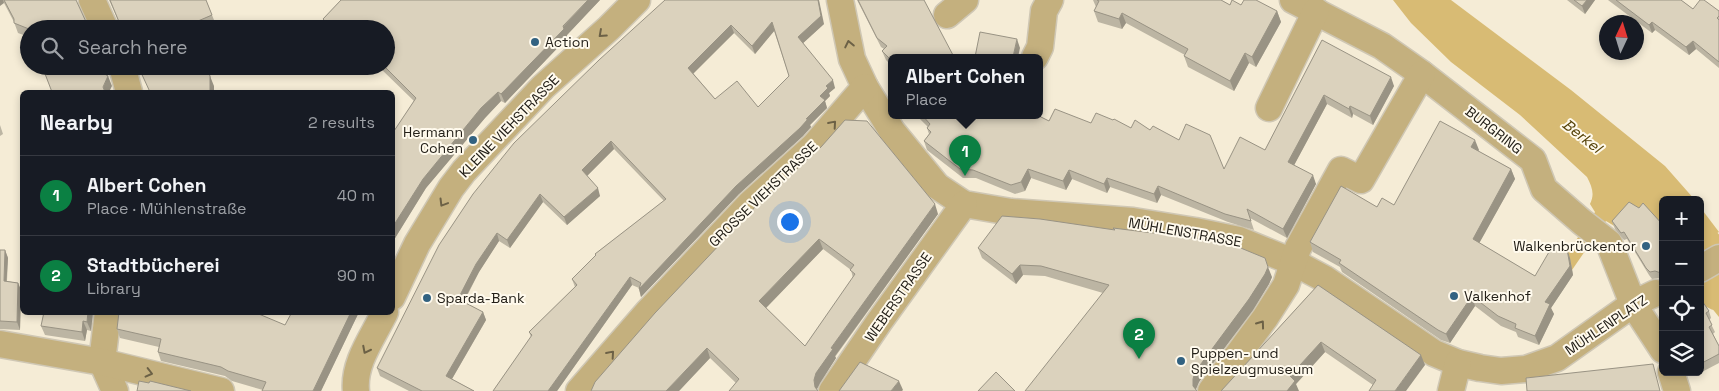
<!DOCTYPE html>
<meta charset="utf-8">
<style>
:root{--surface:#171b24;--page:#20242c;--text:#f1f3f6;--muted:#9ea1a6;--line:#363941;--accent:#0b8043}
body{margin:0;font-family:"Space Grotesk",sans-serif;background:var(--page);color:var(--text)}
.controls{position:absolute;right:15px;bottom:15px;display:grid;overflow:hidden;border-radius:8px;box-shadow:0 2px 8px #0003}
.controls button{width:45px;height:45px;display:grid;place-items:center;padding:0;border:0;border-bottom:1px solid var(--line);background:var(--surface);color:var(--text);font:25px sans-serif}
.compass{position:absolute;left:1599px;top:15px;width:45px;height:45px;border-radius:50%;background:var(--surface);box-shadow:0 2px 8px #0003;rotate:4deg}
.you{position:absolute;left:789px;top:221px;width:18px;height:18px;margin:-12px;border:4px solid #fff;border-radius:50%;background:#1a73e8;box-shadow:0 0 0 8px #1a73e833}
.badge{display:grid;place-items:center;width:32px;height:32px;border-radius:50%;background:var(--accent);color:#fff;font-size:16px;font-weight:700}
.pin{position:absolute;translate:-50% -41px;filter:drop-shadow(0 1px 2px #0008)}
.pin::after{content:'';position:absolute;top:26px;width:18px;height:15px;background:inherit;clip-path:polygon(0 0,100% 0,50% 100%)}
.popup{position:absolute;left:888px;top:54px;width:155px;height:65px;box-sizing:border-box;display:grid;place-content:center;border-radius:8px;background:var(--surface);filter:drop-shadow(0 1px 4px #0005);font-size:16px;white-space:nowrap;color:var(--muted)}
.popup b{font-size:19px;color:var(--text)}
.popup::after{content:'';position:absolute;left:50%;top:100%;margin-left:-10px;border:10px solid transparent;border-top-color:var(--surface)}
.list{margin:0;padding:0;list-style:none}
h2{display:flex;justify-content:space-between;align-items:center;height:65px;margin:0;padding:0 20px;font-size:21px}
h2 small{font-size:16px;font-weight:400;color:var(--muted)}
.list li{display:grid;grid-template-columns:32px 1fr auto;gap:15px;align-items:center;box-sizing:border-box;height:80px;padding:0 20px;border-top:1px solid var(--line)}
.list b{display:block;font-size:19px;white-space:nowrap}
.list p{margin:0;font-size:16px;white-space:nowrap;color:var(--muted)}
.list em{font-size:16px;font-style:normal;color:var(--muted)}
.icon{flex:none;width:28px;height:28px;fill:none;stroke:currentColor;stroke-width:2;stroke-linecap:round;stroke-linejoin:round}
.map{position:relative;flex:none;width:1719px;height:391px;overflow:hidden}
.search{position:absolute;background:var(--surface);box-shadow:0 2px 8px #0003;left:20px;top:20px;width:375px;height:55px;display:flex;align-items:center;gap:12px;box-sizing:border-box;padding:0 18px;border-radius:28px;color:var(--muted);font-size:19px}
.panel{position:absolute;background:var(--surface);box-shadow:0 2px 8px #0003;left:20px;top:90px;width:375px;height:225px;border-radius:8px}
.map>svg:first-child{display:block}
</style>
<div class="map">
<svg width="1719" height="391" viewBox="0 0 1719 391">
<rect width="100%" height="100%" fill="#f5ecd6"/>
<!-- water -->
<g fill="#d8bb74">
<path d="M 1393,0 L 1451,0 L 1571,90 L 1665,166 L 1695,200 L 1663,200 L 1663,235 L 1616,227 L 1606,221 L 1602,227 L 1590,220 L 1595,212 L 1590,204 C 1595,194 1592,187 1587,177 L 1520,115 L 1451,62 L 1411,23 Z"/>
<path d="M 1700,207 L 1719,232 L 1700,243 Z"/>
<path d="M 1581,233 L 1592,241 L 1572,270 L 1560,263 Z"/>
<path d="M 1719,286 L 1719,317 L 1702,296 Z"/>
</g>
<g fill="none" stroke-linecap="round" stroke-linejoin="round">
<!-- river -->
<path stroke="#d8bb74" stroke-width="49" d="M 1700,250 L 1719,286"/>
<defs>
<g id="street">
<path d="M 92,0 L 105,29"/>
<path d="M 840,0 L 852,59 L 865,87 L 892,131 L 937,186 L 964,204 L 1011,212 L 1133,221 L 1195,231 L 1239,240 L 1293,262 L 1325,279 L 1434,353 L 1458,363 L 1480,368 L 1501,371 L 1526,369 L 1557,358 L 1633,304 L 1656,293"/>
<path d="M 1293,0 L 1382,46 L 1422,74 L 1533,160 L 1544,189 L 1582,222 L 1609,243 L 1633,304 L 1663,350"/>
<path d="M 947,15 L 965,0"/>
<path d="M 1035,57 L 1040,47 L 1044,11 L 1050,0"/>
<path d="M 122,66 L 129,92"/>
<path d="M 1269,108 L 1316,11"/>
<path d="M 1700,269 L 1719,258"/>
<path d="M 392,297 L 417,244 L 451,188 L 464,171 L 543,87 L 609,28 L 637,0"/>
<path d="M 108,312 L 102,362 L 115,391"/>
<path d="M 0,344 L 102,362 L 221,391"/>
<path d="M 1671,372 L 1677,391"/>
<path d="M 356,391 C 353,363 373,337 385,312"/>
<path d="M 579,391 L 647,313 L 750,204 L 814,146 L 865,87"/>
<path d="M 832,391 L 879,322 L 964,204"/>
<path d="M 1211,391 L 1265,318 L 1286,285 L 1298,248 L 1341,170 L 1361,180 L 1422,74"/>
<path d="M 1451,391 L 1458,363"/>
</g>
</defs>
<!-- street casing -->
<use href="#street" stroke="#cfc7b4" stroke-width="29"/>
<!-- street -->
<use href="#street" stroke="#c4b07e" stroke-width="26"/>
</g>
<!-- wall -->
<g fill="#bcb5a3" fill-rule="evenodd">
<path d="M 0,0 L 77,0 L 29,29 L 29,37 L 18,33 L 14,22 L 4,3 Z"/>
<path d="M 109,0 L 206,0 L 216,25 L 206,29 L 122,29 Z"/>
<path d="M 341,0 L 600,0 L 567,35 L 567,38 L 505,103 L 501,101 L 485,118 L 426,188 L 392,243 L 393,134 L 414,101 L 378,66 L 386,66 L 386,29 L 327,29 L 326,28 L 323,19 Z"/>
<path d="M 665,0 L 824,24 L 803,43 L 835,88 L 829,93 L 830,96 L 825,101 L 827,108 L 810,125 L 811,127 L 803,136 L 739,194 L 641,297 L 639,288 L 632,285 L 557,391 L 493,391 L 531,337 L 529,332 L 575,287 L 572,279 L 595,256 L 595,254 L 664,201 L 614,149 L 587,176 L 600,196 L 567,225 L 543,202 L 510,248 L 499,241 L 479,272 L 464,302 L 483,312 L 486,320 L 452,379 L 474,391 L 409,391 L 380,376 L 377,368 ZM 774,31 L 789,76 L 758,107 L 715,99 L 693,73 L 734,33 L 755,54 Z"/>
<path d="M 857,0 L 924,0 L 891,57 L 891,73 L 888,65 L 890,64 L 886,60 L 882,51 L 884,49 L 881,47 Z"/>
<path d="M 1093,0 L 1221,0 L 1230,5 L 1241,5 L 1277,11 L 1281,22 L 1256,67 L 1249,63 L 1234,91 L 1188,67 L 1184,56 L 1185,55 L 1126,23 L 1122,29 L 1098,22 L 1094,11 L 1096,7 Z"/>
<path d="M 1567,0 L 1595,0 L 1585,14 Z"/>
<path d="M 1608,0 L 1681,0 L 1693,9 L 1719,11 L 1719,68 L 1696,49 L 1689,55 L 1655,30 L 1652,33 Z"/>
<path d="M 1322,40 L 1394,86 L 1373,125 L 1353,114 L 1352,118 L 1327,104 L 1294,165 L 1316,184 L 1287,238 L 1250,218 L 1254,230 L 1228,222 L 1161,195 L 1157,203 L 1110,187 L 1107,193 L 1072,179 L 1066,190 L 1031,178 L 1025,191 L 1015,194 L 976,178 L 963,178 L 927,150 L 924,141 L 929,134 L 927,128 L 928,127 L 916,115 L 1037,115 L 1049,121 L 1091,123 L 1150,130 L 1224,169 L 1265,150 Z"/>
<path d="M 0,125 L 3,134 L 0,136 Z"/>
<path d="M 1479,150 L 1478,151 L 1511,169 L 1515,179 L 1479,243 L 1535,276 L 1570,258 L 1573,275 L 1551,308 L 1554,314 L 1539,345 L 1518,337 L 1516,332 L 1501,326 L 1475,306 L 1450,343 L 1441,340 L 1342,272 L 1340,267 L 1313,252 L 1310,242 L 1377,207 L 1394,205 Z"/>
<path d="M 757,205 L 938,214 L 835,357 L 836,358 L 820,383 L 817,389 L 818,391 L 736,383 L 710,358 L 679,391 ZM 823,249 L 851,270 L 853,278 L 805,346 L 766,308 Z"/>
<path d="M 1612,221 L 1663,225 L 1663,280 L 1658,278 L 1652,279 L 1649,275 L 1627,239 L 1624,240 L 1615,229 Z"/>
<path d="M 1113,228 L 1272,277 L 1269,284 L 1253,310 L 1199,382 L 1196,389 L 1103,293 L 1045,276 L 1023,275 L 1016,284 L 982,258 L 978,248 L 1114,229 Z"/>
<path d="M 0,250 L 5,250 L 8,258 L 7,281 L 18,283 L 21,290 L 20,330 L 0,329 Z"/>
<path d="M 1318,285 L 1425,365 L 1373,385 L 1325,352 L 1296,384 L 1221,391 Z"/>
<path d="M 1700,298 L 1709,311 L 1711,318 L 1709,320 L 1715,332 L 1713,334 L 1719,346 L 1719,363 L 1700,373 Z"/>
<path d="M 93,312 L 91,331 L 87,330 L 85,341 L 45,335 L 41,326 Z"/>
<path d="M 292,312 L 359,312 L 321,391 L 262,391 L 263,390 L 232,381 L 225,376 L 161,361 L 158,352 L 159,347 L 120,338 L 117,329 L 285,325 Z"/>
</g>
<!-- shaded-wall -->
<g fill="#999384">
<path d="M 0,0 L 3,0 L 4,3 L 0,6 Z"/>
<path d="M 588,0 L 600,0 L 567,35 L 567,38 L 505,103 L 501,94 Z"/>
<path d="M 818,0 L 819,0 L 824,24 L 801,45 L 798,37 Z"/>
<path d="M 1587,0 L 1595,0 L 1585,14 L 1582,6 Z"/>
<path d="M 1277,11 L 1281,22 L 1256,67 L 1252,57 Z"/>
<path d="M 1122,13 L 1126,23 L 1122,29 L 1119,19 Z"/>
<path d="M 772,22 L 775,30 L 755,54 L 752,46 Z"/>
<path d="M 1652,22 L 1655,30 L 1652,33 L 1649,25 Z"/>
<path d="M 87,24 L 89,29 L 84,29 Z"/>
<path d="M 731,25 L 734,33 L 691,76 L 688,68 Z"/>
<path d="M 1017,39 L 1020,48 L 1018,57 L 1013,57 Z"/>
<path d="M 1693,41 L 1696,49 L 1689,55 L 1686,47 Z"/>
<path d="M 1245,53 L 1249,63 L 1234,91 L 1230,81 Z"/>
<path d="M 108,76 L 112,86 L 109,92 L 105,92 L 103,87 Z"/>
<path d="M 210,76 L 214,86 L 214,92 L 210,92 Z"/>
<path d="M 1391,77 L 1394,86 L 1373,125 L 1370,116 Z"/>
<path d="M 833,80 L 835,88 L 829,93 L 830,96 L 825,101 L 827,108 L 810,125 L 811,127 L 803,136 L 739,194 L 641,297 L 639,289 L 736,186 L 806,119 L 826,86 Z"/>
<path d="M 498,92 L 501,101 L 485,118 L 426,188 L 392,243 L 392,228 L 423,179 L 481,108 Z"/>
<path d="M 1324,95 L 1327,104 L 1291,171 L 1288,162 Z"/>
<path d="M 1350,106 L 1353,114 L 1352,118 L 1349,109 Z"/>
<path d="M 1475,140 L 1479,150 L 1474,157 L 1471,147 Z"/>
<path d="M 611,141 L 614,149 L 585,178 L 582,170 Z"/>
<path d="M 1028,169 L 1031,178 L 1025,191 L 1021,182 Z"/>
<path d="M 1511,169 L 1515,179 L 1476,249 L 1473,239 Z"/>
<path d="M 1069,170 L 1072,179 L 1066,190 L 1063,181 Z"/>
<path d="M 1313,175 L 1316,184 L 1287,238 L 1283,229 Z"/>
<path d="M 1107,178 L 1110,187 L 1107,193 L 1104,184 Z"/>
<path d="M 1158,186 L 1161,195 L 1157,203 L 1154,194 Z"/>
<path d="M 598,188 L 600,196 L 567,225 L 564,217 Z"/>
<path d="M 540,194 L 543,202 L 510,248 L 507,240 Z"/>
<path d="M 935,204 L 938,214 L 835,356 L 836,358 L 820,383 L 817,389 L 817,391 L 815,387 L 814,380 L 816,373 L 831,348 Z"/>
<path d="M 497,233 L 499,241 L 479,272 L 461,306 L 458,299 L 476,264 Z"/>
<path d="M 819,239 L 823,249 L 763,311 L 759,301 Z"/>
<path d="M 1567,249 L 1570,258 L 1573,275 L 1551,308 L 1554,314 L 1539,345 L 1535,336 L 1545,302 Z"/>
<path d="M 5,250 L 8,258 L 6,288 L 4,281 Z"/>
<path d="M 1020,265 L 1023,275 L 1016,284 L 1012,274 Z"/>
<path d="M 1268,267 L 1272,277 L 1269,284 L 1253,310 L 1199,382 L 1196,389 L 1196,391 L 1193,386 L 1193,379 L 1195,372 Z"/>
<path d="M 630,277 L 632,285 L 557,391 L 548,391 Z"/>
<path d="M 18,283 L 21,290 L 20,330 L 17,322 Z"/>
<path d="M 1472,296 L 1475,306 L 1450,343 L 1446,334 Z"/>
<path d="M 88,312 L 93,312 L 91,331 L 87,322 Z"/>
<path d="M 351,312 L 359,312 L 321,391 L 313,391 Z"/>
<path d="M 483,312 L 486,320 L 449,384 L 446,376 Z"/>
<path d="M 83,321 L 87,330 L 85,341 L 82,332 Z"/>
<path d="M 1321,342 L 1325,352 L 1296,384 L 1299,391 L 1287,391 L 1290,376 Z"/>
<path d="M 707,348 L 710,358 L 679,391 L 666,391 Z"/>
<path d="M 1421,355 L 1425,365 L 1406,391 L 1395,391 Z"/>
<path d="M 899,381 L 903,390 L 902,391 L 891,391 Z"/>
</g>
<!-- building -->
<g fill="#dbd2bd" stroke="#999384" fill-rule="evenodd">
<path d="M 4,0 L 76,0 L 87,24 L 84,29 L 29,29 L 14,23 L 14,19 Z"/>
<path d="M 110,0 L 206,0 L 212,15 L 184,27 L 185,29 L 122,29 Z"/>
<path d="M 341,0 L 588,0 L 563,26 L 564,29 L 501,94 L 498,92 L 481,108 L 423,179 L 392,228 L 392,134 L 416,98 L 384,66 L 386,66 L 386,29 L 333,29 L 323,19 Z"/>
<path d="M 665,0 L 818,0 L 821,16 L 798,37 L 833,80 L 826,86 L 828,88 L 820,96 L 825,100 L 806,119 L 808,119 L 800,128 L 736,186 L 639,289 L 641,283 L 630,277 L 548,391 L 493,391 L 532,335 L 529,332 L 577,285 L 572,279 L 596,255 L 595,254 L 666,199 L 611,141 L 582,170 L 598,188 L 564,217 L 540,194 L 507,240 L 497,233 L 476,264 L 458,299 L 483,312 L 446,376 L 474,391 L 422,391 L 377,368 L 439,245 L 473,194 L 514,143 L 599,60 ZM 772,22 L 789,76 L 758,107 L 737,81 L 715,99 L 688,68 L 731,25 L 752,46 Z"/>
<path d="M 858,0 L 924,0 L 954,57 L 891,57 L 891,60 L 882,51 L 887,46 L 877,38 Z"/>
<path d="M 1097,0 L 1221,0 L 1230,5 L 1232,0 L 1241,5 L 1244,0 L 1256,0 L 1277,11 L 1252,57 L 1245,53 L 1230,81 L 1184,56 L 1188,49 L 1122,13 L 1119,19 L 1094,11 L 1099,1 Z"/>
<path d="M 1574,0 L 1587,0 L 1582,6 Z"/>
<path d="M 1616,0 L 1681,0 L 1693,9 L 1700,0 L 1704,0 L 1719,11 L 1719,16 L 1717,18 L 1719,20 L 1719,62 L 1693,41 L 1686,47 L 1652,22 L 1649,25 Z"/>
<path d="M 980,32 L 1017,39 L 1013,57 L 975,57 Z"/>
<path d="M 1322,40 L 1391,77 L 1370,116 L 1350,106 L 1349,109 L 1324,95 L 1288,162 L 1313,175 L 1283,229 L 1247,209 L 1251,221 L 1225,214 L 1158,186 L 1154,194 L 1107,178 L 1104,184 L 1069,170 L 1063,181 L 1028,169 L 1021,182 L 1011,185 L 973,170 L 960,169 L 924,141 L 931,132 L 927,128 L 930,124 L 922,115 L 1037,115 L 1049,121 L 1055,109 L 1091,123 L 1096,113 L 1113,120 L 1114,119 L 1131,128 L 1135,120 L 1150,130 L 1153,126 L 1179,140 L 1186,124 L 1210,135 L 1224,169 L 1240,137 L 1265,150 Z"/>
<path d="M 891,62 L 891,68 L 888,65 Z"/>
<path d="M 42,66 L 91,66 L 108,76 L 103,87 L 105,92 L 52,92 Z"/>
<path d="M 138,66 L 205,66 L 210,76 L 210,92 L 150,92 Z"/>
<path d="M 845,120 L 867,121 L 935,204 L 831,348 L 833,349 L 816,373 L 814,380 L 815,387 L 818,391 L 729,391 L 739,379 L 707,348 L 666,391 L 591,391 L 595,382 L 655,313 L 757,205 L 821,147 ZM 819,239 L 854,265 L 850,270 L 855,274 L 805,346 L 759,301 Z"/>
<path d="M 1440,121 L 1475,140 L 1471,147 L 1511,169 L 1473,239 L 1535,276 L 1549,252 L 1567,249 L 1570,266 L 1545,302 L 1550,304 L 1535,336 L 1515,328 L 1516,324 L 1498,316 L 1472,296 L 1446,334 L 1438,330 L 1339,263 L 1341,260 L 1310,242 L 1341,186 L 1377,207 L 1382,198 L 1394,205 Z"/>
<path d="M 1629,202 L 1639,208 L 1643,203 L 1663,225 L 1663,275 L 1661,273 L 1655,271 L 1650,272 L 1646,268 L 1624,232 L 1621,233 L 1612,221 Z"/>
<path d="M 1002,216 L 1040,219 L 1115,230 L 1113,228 L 1218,241 L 1231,244 L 1265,258 L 1268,267 L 1265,274 L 1249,299 L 1195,372 L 1193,379 L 1193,386 L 1197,391 L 1025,391 L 1109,285 L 1041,266 L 1020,265 L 1012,274 L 978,248 Z"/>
<path d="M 0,250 L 5,250 L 4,281 L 18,283 L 17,322 L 0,321 Z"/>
<path d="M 1318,285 L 1421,355 L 1395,391 L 1369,391 L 1376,380 L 1321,342 L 1290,376 L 1295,381 L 1287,391 L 1221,391 Z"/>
<path d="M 1700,298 L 1709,311 L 1706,313 L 1712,325 L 1709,327 L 1719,346 L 1719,354 L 1700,364 Z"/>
<path d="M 44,312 L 88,312 L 87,322 L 83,321 L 82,332 L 41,326 Z"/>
<path d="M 119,312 L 254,312 L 285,325 L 292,312 L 351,312 L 313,391 L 262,391 L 266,382 L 228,371 L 221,367 L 158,352 L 161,339 L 117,329 Z"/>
<path d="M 860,362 L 899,381 L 891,391 L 839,391 Z"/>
<path d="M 1653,364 L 1660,391 L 1527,391 L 1526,378 Z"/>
<path d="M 996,372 L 1015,391 L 978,391 Z"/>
<path d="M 139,381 L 149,383 L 150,381 L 191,391 L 137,391 Z"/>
</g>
<!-- one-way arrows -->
<defs><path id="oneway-chevron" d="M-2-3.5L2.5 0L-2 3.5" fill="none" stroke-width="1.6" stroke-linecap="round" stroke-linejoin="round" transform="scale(1.25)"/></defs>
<g stroke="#6c6146">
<use href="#oneway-chevron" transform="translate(602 34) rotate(138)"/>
<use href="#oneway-chevron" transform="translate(849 44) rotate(-102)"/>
<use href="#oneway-chevron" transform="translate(833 124) rotate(-49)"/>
<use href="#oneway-chevron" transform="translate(443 203) rotate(121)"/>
<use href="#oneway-chevron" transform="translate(1261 324) rotate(-54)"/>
<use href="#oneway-chevron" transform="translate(366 350) rotate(117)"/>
<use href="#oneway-chevron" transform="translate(611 354) rotate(-49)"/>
<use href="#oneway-chevron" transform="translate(149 373) rotate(14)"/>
</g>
<!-- markers -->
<g fill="#326281" stroke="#fffaed" stroke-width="2">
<circle cx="535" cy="42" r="5"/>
<circle cx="473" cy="140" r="5"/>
<circle cx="1646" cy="246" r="5"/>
<circle cx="1454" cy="296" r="5"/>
<circle cx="427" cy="298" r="5"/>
<circle cx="1181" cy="361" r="5"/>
</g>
<g text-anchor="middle" stroke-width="4" stroke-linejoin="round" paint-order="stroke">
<!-- poi labels -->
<g font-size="14" fill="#242019" stroke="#fffaed" text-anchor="start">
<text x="545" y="47">Action</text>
<text x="463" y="137" text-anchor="end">Hermann<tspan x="463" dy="16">Cohen</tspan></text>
<text x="1636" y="251" text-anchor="end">Walkenbrückentor</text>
<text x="1464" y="301">Valkenhof</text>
<text x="437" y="303">Sparda-Bank</text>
<text x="1191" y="358">Puppen- und<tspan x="1191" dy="16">Spielzeugmuseum</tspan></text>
</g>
<!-- street labels -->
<g font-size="14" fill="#242019" stroke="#fffaed">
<text transform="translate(509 126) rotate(-46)" y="5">KLEINE VIEHSTRASSE</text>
<text transform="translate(1494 130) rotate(38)" y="5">BURGRING</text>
<text transform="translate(763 194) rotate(-44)" y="5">GROSSE VIEHSTRASSE</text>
<text transform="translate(1185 232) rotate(10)" y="5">MÜHLENSTRASSE</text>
<text transform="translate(898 297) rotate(-55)" y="5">WEBERSTRASSE</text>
<text transform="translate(1606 325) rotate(-34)" y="5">MÜHLENPLATZ</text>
</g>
<!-- water labels -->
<g font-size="15" font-style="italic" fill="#564208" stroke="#fffaed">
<text transform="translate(1582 136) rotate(38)" y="5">Berkel</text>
</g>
</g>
</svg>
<div class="controls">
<button>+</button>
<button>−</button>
<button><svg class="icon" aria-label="locate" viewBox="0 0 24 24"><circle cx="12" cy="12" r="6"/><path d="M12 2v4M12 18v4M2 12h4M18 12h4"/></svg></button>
<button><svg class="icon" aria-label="layers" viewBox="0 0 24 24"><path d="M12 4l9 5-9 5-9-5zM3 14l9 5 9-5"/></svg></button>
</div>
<svg class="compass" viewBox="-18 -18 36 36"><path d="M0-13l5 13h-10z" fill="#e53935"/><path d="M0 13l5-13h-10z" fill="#9ea1a6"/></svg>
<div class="you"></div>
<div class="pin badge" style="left:965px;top:176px">1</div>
<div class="popup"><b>Albert Cohen</b>Place</div>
<div class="pin badge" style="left:1139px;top:359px">2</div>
<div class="search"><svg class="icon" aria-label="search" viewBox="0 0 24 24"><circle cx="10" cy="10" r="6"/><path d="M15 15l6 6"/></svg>Search here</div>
<section class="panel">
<h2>Nearby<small>2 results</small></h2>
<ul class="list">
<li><span class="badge">1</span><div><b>Albert Cohen</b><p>Place · Mühlenstraße</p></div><em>40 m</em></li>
<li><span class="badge">2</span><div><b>Stadtbücherei</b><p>Library</p></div><em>90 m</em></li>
</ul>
</section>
</div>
